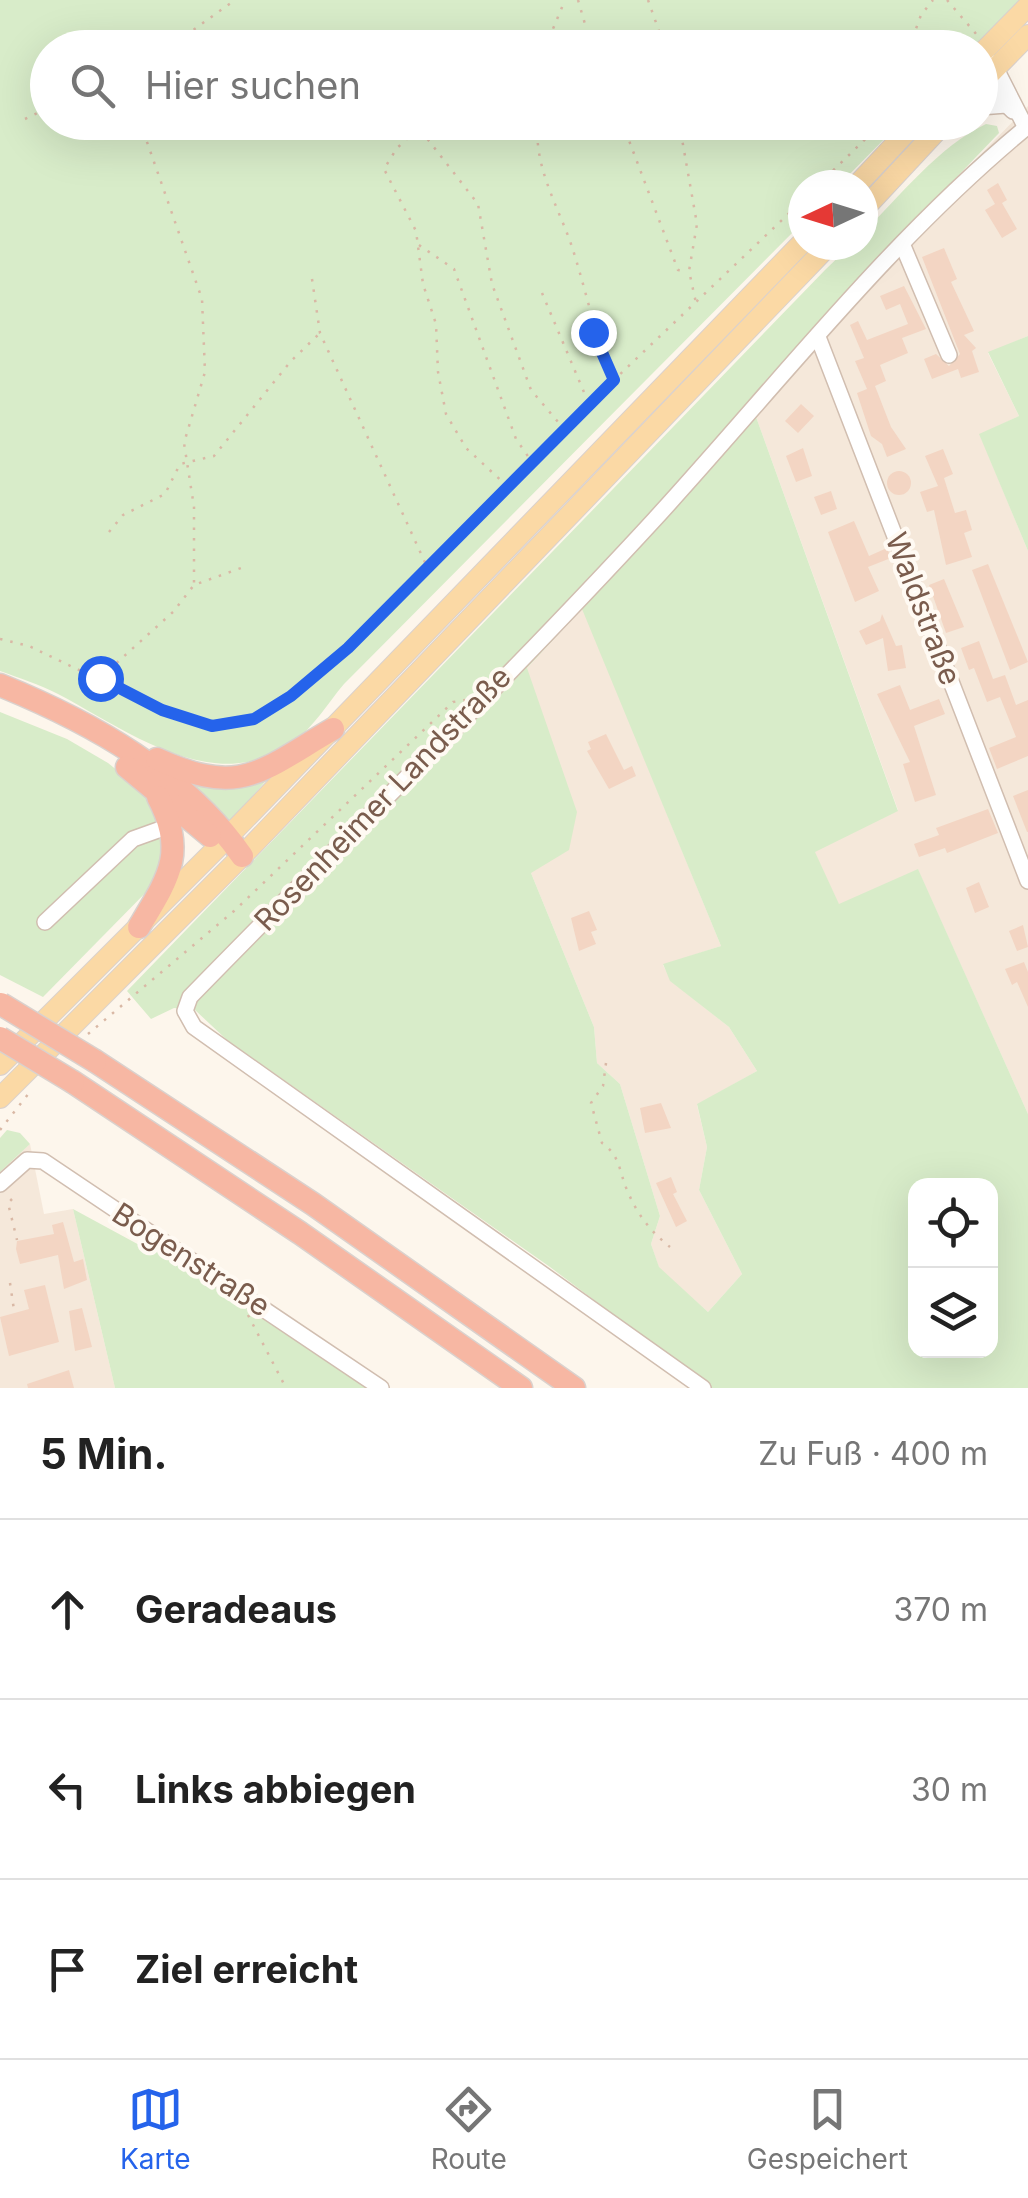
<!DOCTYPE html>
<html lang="de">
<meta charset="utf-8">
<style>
:root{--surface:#fff;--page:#f2f2f2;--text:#222;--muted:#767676;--line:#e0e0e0;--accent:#2563eb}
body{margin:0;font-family:Inter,sans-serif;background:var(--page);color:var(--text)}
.controls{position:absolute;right:30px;bottom:30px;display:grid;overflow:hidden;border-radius:20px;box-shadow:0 10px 40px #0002}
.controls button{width:90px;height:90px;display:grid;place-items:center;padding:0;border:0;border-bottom:2px solid var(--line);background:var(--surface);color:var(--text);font:50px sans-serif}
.compass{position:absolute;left:788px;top:170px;width:90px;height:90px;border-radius:50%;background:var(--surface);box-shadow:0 10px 40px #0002;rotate:266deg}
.stop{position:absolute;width:30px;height:30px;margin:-22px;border:8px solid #2563eb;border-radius:50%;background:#fff}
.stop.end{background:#2563eb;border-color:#fff;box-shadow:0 2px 10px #0008}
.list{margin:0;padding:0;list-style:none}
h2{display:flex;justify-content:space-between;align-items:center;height:130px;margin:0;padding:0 40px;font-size:42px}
h2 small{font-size:32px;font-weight:400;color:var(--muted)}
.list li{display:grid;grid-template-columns:65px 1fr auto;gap:30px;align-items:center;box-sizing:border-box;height:180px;padding:0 40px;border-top:2px solid var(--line)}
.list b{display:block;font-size:38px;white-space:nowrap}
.list em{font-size:32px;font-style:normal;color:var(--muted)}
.icon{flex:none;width:55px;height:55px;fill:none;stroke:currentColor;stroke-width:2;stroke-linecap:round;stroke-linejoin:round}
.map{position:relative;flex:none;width:1028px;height:1388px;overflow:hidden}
.search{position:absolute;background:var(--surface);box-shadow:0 10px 40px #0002;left:30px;right:30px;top:30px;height:110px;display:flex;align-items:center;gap:25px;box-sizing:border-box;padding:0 35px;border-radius:55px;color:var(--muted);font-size:38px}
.sheet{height:670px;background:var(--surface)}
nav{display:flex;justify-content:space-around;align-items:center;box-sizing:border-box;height:140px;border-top:2px solid var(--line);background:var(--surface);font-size:28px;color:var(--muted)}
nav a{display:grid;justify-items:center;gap:5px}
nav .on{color:var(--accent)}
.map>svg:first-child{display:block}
</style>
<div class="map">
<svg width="1028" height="1388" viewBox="0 0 1028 1388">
<rect width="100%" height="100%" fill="#fdf6ec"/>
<!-- residential -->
<g fill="#f5e8da">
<path d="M 1028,106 L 1028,336 L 988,353 L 1019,416 L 980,435 L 1028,551 L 1028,1114 L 918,870 L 839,905 L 814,851 L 898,810 L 751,403 L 833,306 Z"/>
<path d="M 583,609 L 721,946 L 663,965 L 671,981 L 729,1027 L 757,1071 L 697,1105 L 707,1147 L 699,1190 L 742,1274 L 708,1312 L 659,1268 L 651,1244 L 660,1216 L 620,1084 L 597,1063 L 594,1027 L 531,873 L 527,668 Z"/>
<path d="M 30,1144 L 44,1214 L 73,1209 L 115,1388 L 0,1388 L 0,1172 Z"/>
</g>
<!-- green -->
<g fill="#d8ecc9" fill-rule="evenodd">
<path d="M 0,0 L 1021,0 L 973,48 L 48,48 L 48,122 L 900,123 L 839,185 L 803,185 L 803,222 L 344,684 C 327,704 314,727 293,742 C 215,799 127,730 58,694 C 39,684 19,678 0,671 Z"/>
<path d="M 986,124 L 997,126 L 999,133 L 833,306 L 751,403 L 898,811 L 815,852 L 839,904 L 918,869 L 1028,1114 L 1028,1388 L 711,1388 L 550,1267 L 227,1040 L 195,1010 L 174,1008 L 151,1019 L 127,991 L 826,269 L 851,245 L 863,245 L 863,233 C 900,196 939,146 986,124 ZM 582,609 L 721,946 L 663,964 L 670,981 L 729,1027 L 757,1071 L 697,1104 L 707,1147 L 699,1190 L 742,1274 L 708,1312 L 659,1267 L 651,1244 L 660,1216 L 620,1084 L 597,1063 L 594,1027 L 531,873 L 569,850 L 577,812 L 527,668 ZM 916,1186 L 990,1186 L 990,1350 L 916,1350 Z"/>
<path d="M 1028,336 L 1028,551 L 979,434 L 1019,416 L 988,352 Z"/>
<path d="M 0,712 L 67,739 L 108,763 L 144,792 L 166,832 L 158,880 L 43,997 L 0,975 Z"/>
<path d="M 271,775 L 230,822 L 185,780 Z"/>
<path d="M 7,1130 L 20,1133 L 30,1144 L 0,1172 L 0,1138 Z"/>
<path d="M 73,1209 L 143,1247 L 149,1239 L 368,1388 L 115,1388 Z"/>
</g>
<!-- building -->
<g fill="#f3d5c3">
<path d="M 998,183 L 1007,200 L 1002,203 L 1017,229 L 1002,238 L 985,210 L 995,204 L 987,190 Z"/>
<path d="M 944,248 L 957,279 L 951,282 L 974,331 L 964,335 L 976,348 L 972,351 L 979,372 L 961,378 L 958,369 L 932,379 L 924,359 L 936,354 L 949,366 L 960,354 L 922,257 Z"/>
<path d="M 904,286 L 926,329 L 902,338 L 908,353 L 880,365 L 886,381 L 875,386 L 891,427 L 906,449 L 887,457 L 882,444 L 871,436 L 857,393 L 867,389 L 855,361 L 864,358 L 850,325 L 858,321 L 867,340 L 908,324 L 900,304 L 886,310 L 880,296 Z"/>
<path d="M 801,404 L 814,416 L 798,433 L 785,421 Z"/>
<path d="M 803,448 L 812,476 L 796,482 L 786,456 Z"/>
<path d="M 943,449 L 953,474 L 944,478 L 955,513 L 966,510 L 972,530 L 964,533 L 972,557 L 946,565 L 934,510 L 927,512 L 920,492 L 938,486 L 925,456 Z"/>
<circle cx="899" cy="483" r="12"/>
<path d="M 831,491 L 837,509 L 821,515 L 814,497 Z"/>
<path d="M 854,521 L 869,556 L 887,548 L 891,558 L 868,567 L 879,591 L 855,602 L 828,532 Z"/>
<path d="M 988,564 L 1028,662 L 1010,670 L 972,570 Z"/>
<path d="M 944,579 L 964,627 L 946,633 L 929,585 Z"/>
<path d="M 882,614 L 896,646 L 902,645 L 906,668 L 888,671 L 883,638 L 866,645 L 859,631 L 880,621 Z"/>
<path d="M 979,641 L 993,679 L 1005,675 L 1016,705 L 1028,700 L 1028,756 L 997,769 L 989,748 L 1016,737 L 1000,697 L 987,702 L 974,668 L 969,670 L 961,648 Z"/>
<path d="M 900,685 L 910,710 L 939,699 L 945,714 L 914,726 L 936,795 L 915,802 L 903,764 L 910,762 L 877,694 Z"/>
<path d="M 606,734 L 624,770 L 632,766 L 636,776 L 609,789 L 587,751 L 591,749 L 588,742 Z"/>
<path d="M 1028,790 L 1028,832 L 1027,832 L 1013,796 Z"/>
<path d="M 988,809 L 998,833 L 947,853 L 945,848 L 919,857 L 914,844 L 939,835 L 936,828 Z"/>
<path d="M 979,882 L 989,907 L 975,913 L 966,888 Z"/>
<path d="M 589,911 L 597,930 L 591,932 L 596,944 L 579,951 L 571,918 Z"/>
<path d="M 1023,925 L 1028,947 L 1017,951 L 1009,931 Z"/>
<path d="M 1024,962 L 1028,972 L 1028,1007 L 1017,982 L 1012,985 L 1005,969 Z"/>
<path d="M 661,1103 L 671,1128 L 645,1133 L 640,1108 Z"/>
<path d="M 671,1177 L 677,1192 L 673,1194 L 687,1221 L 676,1227 L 656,1183 Z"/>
<path d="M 63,1222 L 74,1262 L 83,1259 L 87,1280 L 64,1289 L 58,1255 L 20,1264 L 16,1249 L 17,1241 L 54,1234 L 52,1225 Z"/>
<path d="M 45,1285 L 59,1342 L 9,1356 L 0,1317 L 29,1309 L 24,1290 Z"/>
<path d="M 82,1308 L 92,1347 L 75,1351 L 69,1311 Z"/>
<path d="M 69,1370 L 74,1388 L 28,1388 L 27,1384 Z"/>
</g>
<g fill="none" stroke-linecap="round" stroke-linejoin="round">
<defs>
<g id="minor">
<path d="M 993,63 L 1023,122"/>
<path d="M 980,79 L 1013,111"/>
<path d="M 980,107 L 1006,105"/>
<path d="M 903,246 L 949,355"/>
<path d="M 818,337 L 1028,881"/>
<path d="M 45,922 L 133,839 L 172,825"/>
<path d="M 0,1184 L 27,1160 L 43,1161 L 381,1388"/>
<path d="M 703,1388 L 194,1027 L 185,1011 L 190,997 C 344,839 504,683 654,520 C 775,388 888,241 1028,126"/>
</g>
<g id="major">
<path d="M 980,55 L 1028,6"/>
<path d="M 980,84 L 1028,35"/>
<path d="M 857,185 L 916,122"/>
<path d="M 863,210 L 945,122"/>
<path d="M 0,1065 L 220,845 L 803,242"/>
<path d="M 0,1098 L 242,856 L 829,245"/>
</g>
<g id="highway">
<path d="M 0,685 C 91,722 185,774 242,856"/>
<path d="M 157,759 C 242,798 262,770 333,729"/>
<path d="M 127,767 L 210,836"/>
<path d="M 139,927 C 169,877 187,852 158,797"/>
<path d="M 95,1061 L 313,1204 L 574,1388"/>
<path d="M 73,1082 L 300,1233 L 521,1388"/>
</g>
</defs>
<!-- minor casing -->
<use href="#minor" stroke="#d1beb0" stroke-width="18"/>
<!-- major casing -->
<use href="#major" stroke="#dad1cd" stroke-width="22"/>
<!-- highway casing -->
<use href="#highway" stroke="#dad1cd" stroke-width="25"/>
<!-- path -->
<g stroke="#d9b8a5" stroke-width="2.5" stroke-dasharray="2.5 8" stroke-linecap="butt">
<path d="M 578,0 L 592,48"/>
<path d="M 648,0 L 665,48"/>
<path d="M 947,0 L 977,35"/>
<path d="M 168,48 L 235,0"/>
<path d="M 545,48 L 565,0"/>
<path d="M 909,48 L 921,15 L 933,0"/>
<path d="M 25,119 L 48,108"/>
<path d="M 140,122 L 202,299 L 205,372 L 184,443 L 194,507 L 194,585"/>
<path d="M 538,122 C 533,168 560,209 573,250 C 587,294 595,336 613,378"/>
<path d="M 622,122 L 678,270 L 687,271"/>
<path d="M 679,122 L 697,224 L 689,271 L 696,303"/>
<path d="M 818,185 L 883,122"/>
<path d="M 419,245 L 454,269 L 516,439 L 532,462"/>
<path d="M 312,279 L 320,333 L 428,569"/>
<path d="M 542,293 L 589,404"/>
<path d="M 507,486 L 466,448 L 446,414 L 438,372 L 436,324 L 423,284 L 416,231 L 384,169 L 397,148 L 419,128 L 478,204 L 492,284 L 531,390 L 564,429"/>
<path d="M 109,532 L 123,515 L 165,494 L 180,464 L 214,456 L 291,361 L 319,334"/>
<path d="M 0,639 L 29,646 L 162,710 L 212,726 L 254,719 L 291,696 L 348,648 L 614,380 L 803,200"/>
<path d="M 101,677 L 173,612 L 194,585 L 241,568"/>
<path d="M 88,1034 L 234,911 L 453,702 L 465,700"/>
<path d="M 606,1063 L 603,1086 L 591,1103 L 602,1143 C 620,1155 619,1171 627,1190 C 637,1214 650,1231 670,1247"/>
<path d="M 0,1130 L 29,1093"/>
<path d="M 12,1199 L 8,1203 L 17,1240"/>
<path d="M 10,1283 L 14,1310"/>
<path d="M 248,1315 L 286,1388"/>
</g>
<!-- minor -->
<use href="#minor" stroke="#fff" stroke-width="15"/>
<!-- major -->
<use href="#major" stroke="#fbd9a5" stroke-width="20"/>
<!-- highway -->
<use href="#highway" stroke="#f7b7a3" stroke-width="22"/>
<defs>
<g id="highway-bridge">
<path d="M 1,1004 L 95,1061"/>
<path d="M 0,1038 L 73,1082"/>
</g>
</defs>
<!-- highway-bridge casing -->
<use href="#highway-bridge" stroke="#dad1cd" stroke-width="25" stroke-linecap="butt"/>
<!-- highway-bridge -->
<use href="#highway-bridge" stroke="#f7b7a3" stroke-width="22"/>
</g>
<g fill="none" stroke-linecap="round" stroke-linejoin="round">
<!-- route -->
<path stroke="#2563eb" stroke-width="12" d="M 100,678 L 162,710 L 212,726 L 254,719 L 291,696 L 348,648 L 614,380 L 593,332"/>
</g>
<g text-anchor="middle" stroke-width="8" stroke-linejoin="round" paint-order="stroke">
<!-- street labels -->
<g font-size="30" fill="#7a5c4d" stroke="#fffaf3">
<text transform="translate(923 609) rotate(69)" y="10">Waldstraße</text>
<text transform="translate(383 799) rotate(-46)" y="10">Rosenheimer Landstraße</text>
<text transform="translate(191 1260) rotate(33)" y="10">Bogenstraße</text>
</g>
</g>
</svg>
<div class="controls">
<button><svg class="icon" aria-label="locate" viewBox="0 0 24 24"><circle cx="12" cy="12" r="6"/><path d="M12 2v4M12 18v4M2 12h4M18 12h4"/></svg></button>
<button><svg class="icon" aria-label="layers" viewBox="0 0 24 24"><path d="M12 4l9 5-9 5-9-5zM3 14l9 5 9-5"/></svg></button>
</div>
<svg class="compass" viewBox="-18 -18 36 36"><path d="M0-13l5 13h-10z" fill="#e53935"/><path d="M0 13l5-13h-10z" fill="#767676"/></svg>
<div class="stop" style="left:100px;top:678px"></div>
<div class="stop end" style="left:593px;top:332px"></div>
<div class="search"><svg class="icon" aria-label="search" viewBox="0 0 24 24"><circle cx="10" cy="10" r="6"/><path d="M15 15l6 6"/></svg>Hier suchen</div>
</div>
<section class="sheet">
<h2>5 Min.<small>Zu Fuß · 400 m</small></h2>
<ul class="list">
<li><svg class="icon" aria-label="ahead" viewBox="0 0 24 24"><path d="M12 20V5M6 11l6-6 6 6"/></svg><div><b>Geradeaus</b></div><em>370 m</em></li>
<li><svg class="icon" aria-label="left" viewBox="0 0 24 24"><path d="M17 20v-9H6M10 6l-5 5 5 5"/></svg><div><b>Links abbiegen</b></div><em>30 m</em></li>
<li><svg class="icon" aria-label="arrive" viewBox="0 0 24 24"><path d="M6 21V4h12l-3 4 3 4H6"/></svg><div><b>Ziel erreicht</b></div></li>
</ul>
</section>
<nav>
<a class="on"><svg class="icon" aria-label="map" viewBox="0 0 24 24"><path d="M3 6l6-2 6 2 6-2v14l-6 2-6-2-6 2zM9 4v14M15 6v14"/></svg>Karte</a>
<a><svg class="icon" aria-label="directions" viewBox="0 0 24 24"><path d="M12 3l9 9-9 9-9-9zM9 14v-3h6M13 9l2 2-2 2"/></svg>Route</a>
<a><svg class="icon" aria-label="saved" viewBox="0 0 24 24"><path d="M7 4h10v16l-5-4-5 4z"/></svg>Gespeichert</a>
</nav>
